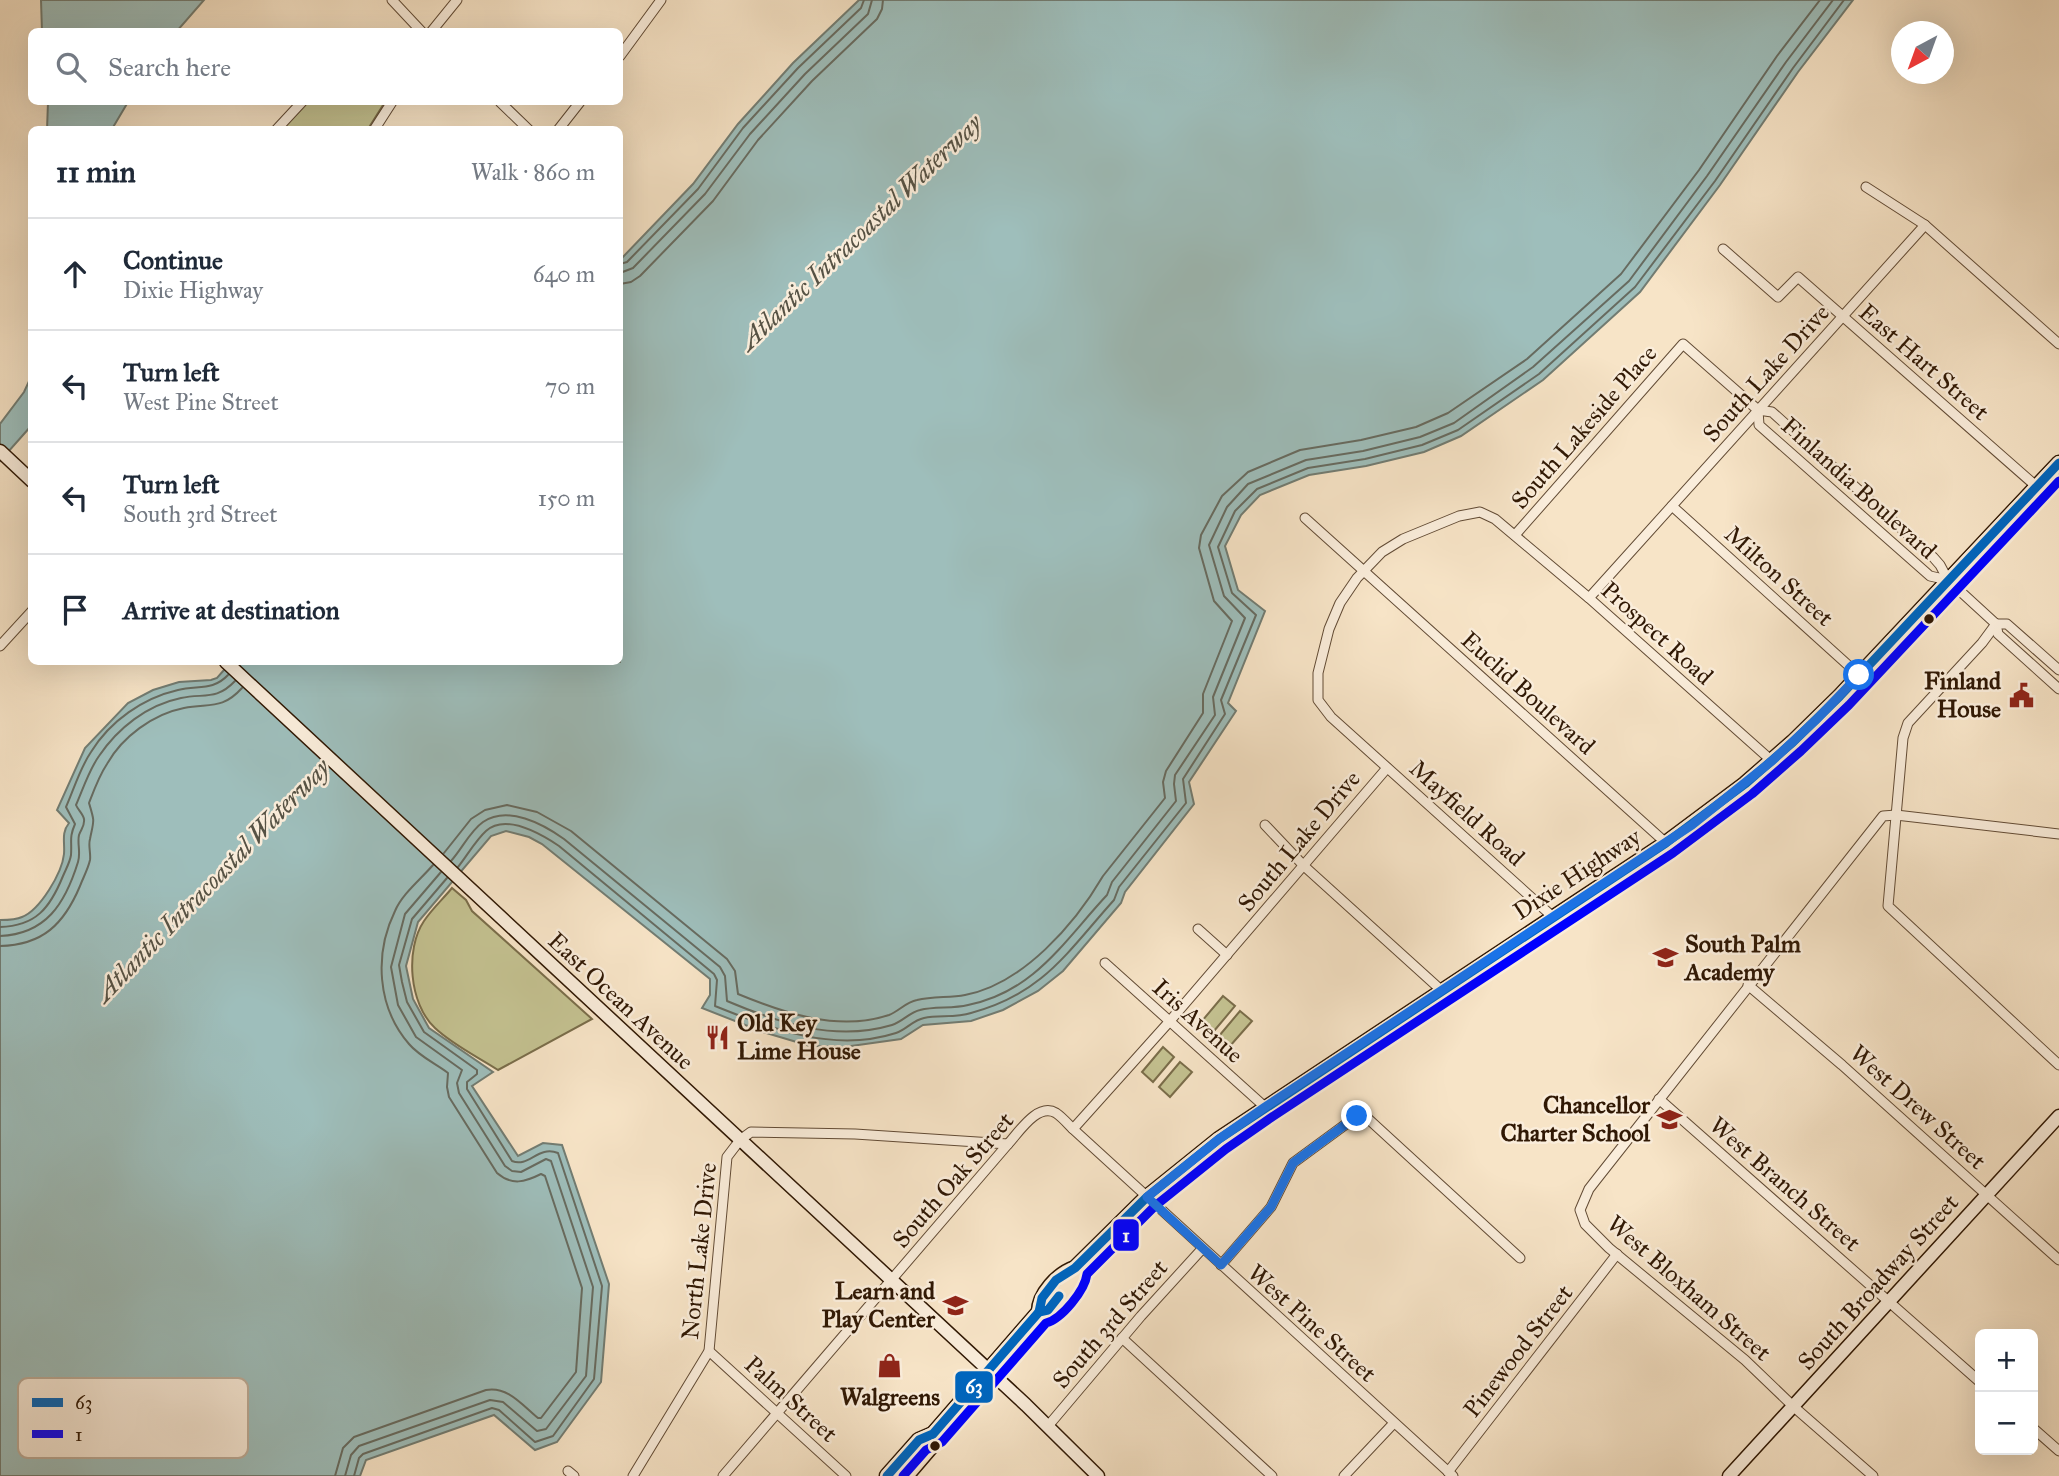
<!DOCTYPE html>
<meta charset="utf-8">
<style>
:root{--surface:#fff;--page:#f6f6f7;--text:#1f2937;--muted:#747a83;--line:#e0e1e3}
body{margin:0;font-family:"IM FELL Great Primer",serif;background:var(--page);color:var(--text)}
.controls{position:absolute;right:21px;bottom:21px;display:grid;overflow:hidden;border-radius:10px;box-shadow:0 7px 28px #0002}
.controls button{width:63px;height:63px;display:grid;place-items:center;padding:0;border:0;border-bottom:2px solid var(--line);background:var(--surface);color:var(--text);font:35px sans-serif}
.compass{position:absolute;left:1891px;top:21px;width:63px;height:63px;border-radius:50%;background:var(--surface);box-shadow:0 7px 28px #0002;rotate:221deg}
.stop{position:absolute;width:21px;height:21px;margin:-16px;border:5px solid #1a73e8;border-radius:50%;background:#fff}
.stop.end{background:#1a73e8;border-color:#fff;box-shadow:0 2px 7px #0008}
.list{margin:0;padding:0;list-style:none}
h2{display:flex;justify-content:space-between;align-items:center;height:91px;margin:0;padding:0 28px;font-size:30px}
h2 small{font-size:23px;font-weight:400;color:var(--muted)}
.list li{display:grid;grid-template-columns:46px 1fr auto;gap:21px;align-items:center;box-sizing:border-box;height:112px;padding:0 28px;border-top:2px solid var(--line)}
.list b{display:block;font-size:26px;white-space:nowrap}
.list p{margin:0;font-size:23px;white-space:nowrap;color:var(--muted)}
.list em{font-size:23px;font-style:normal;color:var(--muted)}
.icon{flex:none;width:38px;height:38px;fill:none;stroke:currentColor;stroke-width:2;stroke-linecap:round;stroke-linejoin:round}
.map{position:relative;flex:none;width:2059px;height:1476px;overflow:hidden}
.search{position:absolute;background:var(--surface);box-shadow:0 7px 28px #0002;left:28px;top:28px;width:595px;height:77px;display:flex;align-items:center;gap:18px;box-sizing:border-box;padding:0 24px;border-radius:10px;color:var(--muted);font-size:26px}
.panel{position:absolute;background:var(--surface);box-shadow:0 7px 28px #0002;left:28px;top:126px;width:595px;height:539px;border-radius:10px}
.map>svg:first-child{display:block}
</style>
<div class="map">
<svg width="2059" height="1476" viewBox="0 0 2059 1476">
<rect width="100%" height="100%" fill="#f7e4c7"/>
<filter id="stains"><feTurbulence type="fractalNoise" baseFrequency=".00286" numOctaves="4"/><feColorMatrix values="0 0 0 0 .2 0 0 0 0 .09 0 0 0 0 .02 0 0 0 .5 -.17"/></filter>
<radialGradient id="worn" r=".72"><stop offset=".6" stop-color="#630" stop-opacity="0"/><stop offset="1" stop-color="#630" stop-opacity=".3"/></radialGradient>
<!-- green -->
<g fill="#c4c291" stroke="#7a6d4a" stroke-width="2">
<path d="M 308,102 L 385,102 L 368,129 L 280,130 Z"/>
<path d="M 452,888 L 466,900 L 472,911 L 592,1019 L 498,1070 C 478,1057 453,1045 435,1028 C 409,1004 405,949 424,921 C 432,909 443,899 452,888 Z"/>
<path d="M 1223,996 L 1235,1006 L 1214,1031 L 1202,1021 Z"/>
<path d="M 1240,1011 L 1252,1021 L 1230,1046 L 1219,1036 Z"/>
<path d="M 1163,1047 L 1174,1057 L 1153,1082 L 1142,1072 Z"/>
<path d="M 1180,1062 L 1192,1072 L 1170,1097 L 1159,1087 Z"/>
</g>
<!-- water -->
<g fill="#9ebebb" stroke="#727c72" stroke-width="2">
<path d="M 41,0 L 204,0 L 177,31 L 42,32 Z"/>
<path d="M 859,0 L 1853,0 L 1798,72 L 1720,185 L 1640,292 L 1543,380 L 1461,436 L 1424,452 L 1366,466 L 1309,475 L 1260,495 L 1241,515 L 1225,546 L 1238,590 L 1265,611 L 1228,703 L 1236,711 L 1189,782 L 1194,804 L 1125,892 L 1121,903 L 1063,971 L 1038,991 L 1003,1010 L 971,1021 L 923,1025 L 901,1039 L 844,1047 L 810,1046 L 763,1032 L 702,1008 L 710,995 L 710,979 L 542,844 L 529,837 L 506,831 L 491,836 L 418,922 L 406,966 L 413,999 L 429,1028 L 493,1072 L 472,1086 L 518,1156 L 543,1143 L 562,1145 L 609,1284 L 601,1382 L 557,1442 L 535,1450 L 494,1415 L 366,1460 L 360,1476 L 0,1476 L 0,920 C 7,920 16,920 22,917 C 40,910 62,873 64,854 C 65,842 61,833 69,823 L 57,810 L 85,748 L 128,703 L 153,690 L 179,682 L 211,680 L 217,678 L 231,662 L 620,662 L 620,260 L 693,184 L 738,124 L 793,63 Z"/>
<path d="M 48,102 L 128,102 L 112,129 L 47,130 Z"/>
<path d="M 31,377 L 31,426 L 0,461 L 0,424 L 24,392 Z"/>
</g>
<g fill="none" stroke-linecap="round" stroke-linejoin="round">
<!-- shore -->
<g stroke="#676b60" stroke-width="2">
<path d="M 620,264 L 627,262 L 698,189 L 743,128 L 798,68 L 861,8 L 864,0"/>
<path d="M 620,273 L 633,268 L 705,194 L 750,134 L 805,74 L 868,14 L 872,0"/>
<path d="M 620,284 L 631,282 L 640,276 L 713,201 L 758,140 L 812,81 L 877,19 L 882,9 L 883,0"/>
<path d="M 444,853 L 471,819 L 485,810 L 507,805 L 537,812 L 571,831 L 727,959 L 735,971 L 738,994 C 784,1013 838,1032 889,1015 C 899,1011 906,1002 917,1000 C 933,996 949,998 965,995 C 1023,984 1075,924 1103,876 L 1165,798 L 1163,782 L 1166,771 L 1203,713 L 1203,694 L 1232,621 L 1214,601 L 1199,548 L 1201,535 L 1222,496 L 1248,472 L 1300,450 L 1361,440 L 1416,427 L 1448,413 L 1527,359 L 1621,274 L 1699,170 L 1777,56 L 1820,0"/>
<path d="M 451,861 C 462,849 470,831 483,822 C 508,805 543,824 564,839 L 720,967 L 725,976 L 727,1001 C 779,1023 835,1042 892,1025 C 902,1022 910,1012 920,1010 C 935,1006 952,1009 968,1005 C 1034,992 1064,941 1107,895 L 1112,882 L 1176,801 L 1174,784 L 1175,775 L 1215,715 L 1213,697 L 1245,618 L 1224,596 L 1209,545 L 1227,507 L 1248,484 L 1306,460 L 1363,451 L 1420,437 L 1454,423 L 1533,367 L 1629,281 L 1707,176 L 1786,62 L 1833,0"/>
<path d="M 458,867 C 467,856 475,841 486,831 C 506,813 541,834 559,846 L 714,974 L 717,980 L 715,1006 C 772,1029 834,1053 896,1033 C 906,1030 913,1020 924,1018 C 939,1015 956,1018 971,1013 C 1043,994 1068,951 1114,900 L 1119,887 L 1186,803 L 1183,779 L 1225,714 L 1221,700 L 1256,615 L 1232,593 L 1218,547 L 1235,511 L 1257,489 L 1308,468 L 1365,459 L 1422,445 L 1458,430 L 1539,374 L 1635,287 L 1715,181 L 1793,68 L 1844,0"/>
<path d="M 0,927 C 36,926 50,908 63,876 C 66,869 70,862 71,855 C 72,840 69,838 75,824 L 66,807 C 74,789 80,768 91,752 C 110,721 143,698 178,690 C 198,685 213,691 228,675"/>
<path d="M 0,936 C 46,934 65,904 78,862 C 81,853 77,843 79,835 C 81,829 85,826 84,819 C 83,814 78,810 76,805 C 83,789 89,770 99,756 C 118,728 147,705 181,698 C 204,693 216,701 235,681"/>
<path d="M 0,946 C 43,945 64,924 80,886 C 83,878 88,869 90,860 C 91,853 88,846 90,839 C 94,819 95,823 89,803 C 94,790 99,776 107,764 C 122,737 153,714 184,708 C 210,703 222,710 242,688"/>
<path d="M 335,1476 L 343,1448 L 354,1437 L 486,1390 C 508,1386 522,1405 538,1418 L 541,1418 L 576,1372 L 582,1288 L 545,1176 L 541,1174 C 525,1182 512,1186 497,1173 L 449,1097 L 447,1087 L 448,1073 C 436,1064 419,1056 409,1044 C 377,1007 374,954 395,911 C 402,894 421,879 433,865"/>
<path d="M 345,1476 L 351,1455 L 359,1446 L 490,1400 L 503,1402 L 537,1431 L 546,1429 L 586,1376 L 593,1287 L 551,1161 L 546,1159 L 521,1172 L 512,1171 L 505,1166 L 459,1093 L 457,1083 L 462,1070 L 416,1037 L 398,1005 L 391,967 L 405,914 L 441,872"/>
<path d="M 354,1476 L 359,1458 L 363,1454 L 492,1408 L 499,1410 L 535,1442 L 553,1436 L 594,1379 L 602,1286 L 558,1153 C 538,1145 529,1168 512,1161 L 467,1089 L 467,1082 L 477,1074 L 477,1070 L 424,1032 L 407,1002 L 402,982 L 399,965 L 412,919 L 447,878"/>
</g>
<defs>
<g id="street">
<path d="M 392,0 L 422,32"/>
<path d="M 431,32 L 457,0"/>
<path d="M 620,56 L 661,0"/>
<path d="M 500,102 L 529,130"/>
<path d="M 276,130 L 302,102"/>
<path d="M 374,130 L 392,102"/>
<path d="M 558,130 L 580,102"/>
<path d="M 1866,187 L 1925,225 L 2059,344"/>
<path d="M 1723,249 L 1778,297 L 1798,277 L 2037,487"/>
<path d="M 1758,410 L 1759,425 L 1930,576 L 1948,580"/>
<path d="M 1672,506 L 1859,675"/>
<path d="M 1305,518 L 1666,843"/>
<path d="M 1515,535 L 1683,344 L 1758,410 L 1772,412 L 1933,557 L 1940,565 L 1948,580 L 1996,624 L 1998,634 L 2059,689"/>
<path d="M 1589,598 L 1925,225"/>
<path d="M 1996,624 L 1982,643 L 1908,723 L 1903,738 L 1888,906 L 2059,1065"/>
<path d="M 1996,624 L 2007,624 L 2059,670"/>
<path d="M 0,646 L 32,611"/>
<path d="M 1265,825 L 1304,866 L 1441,990"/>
<path d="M 1553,917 L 1331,717 L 1318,700 L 1318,673 L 1329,629 L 1340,603 L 1357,578 L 1382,552 L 1403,539 L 1459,516 L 1480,512 L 1495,519 L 1589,598 L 1772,761"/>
<path d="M 1198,929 L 1227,955"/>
<path d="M 1105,963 L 1265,1107"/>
<path d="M 1748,985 L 1842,1065 L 2059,1260"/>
<path d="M 1659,1099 L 1980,1382"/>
<path d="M 1073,1129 L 1169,1022 L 1387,768"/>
<path d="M 1221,1265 L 1271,1207 L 1293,1163 L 1357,1116 L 1364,1115 L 1520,1258"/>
<path d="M 1122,1338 L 1272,1476"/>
<path d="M 709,1351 L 846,1476"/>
<path d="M 1048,1426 L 1141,1316 L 1202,1249"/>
<path d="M 2033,1428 L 2059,1451"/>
<path d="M 568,1471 L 574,1476"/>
<path d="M 1448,1472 L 1617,1254"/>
<path d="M 633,1476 L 709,1351 L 727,1157 L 740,1140 L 751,1132 L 855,1134 L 1008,1144"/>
<path d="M 723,1476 L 1008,1144 C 1019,1132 1038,1102 1056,1113 C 1062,1117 1068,1124 1073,1129 L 1453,1476"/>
<path d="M 1344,1476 L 1393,1424"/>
<path d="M 1873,1476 L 1794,1407 L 1745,1360 L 1609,1248 L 1585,1224 L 1580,1210 L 1589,1189 L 1596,1180 L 1883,816 L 1896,815 L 2059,834"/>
</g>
<g id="secondary">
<path d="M 0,451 L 32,481"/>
<path d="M 226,662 L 1026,1405 L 1098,1476"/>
<path d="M 1729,1476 L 2059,1116"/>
</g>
<g id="primary">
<path d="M 1039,1312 C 1039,1294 1058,1274 1075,1268 L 1147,1197 L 1219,1139 L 1666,843 L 1745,784 L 1793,742 L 1840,696 L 2059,463"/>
<path d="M 887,1476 L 919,1440 L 933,1434 L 1039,1312 L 1048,1310 L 1074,1280 L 1075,1268"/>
<path d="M 906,1476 L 930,1448 L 933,1434"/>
</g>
</defs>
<!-- street casing -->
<use href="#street" stroke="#624b35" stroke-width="11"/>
<!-- secondary casing -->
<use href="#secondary" stroke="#301804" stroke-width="15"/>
<!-- primary casing -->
<use href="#primary" stroke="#301804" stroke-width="17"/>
<!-- street -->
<use href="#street" stroke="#faeddb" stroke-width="9"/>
<!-- secondary -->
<use href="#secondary" stroke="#faeddb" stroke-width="12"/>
<!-- primary -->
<use href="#primary" stroke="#f7e4c7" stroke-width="14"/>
<defs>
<g id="bus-1">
<path d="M 1039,1312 L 1042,1298 L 1056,1280 L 1075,1268 L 1147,1197 L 1219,1139 L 1666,843 L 1745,784 L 1793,742 L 1840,696 L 2059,463"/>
<path d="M 887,1476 L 919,1440 L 933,1434 L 1039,1312 L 1048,1310 L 1059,1296"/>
</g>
<path id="bus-2" d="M 903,1476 L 926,1450 L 942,1442 L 1046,1323 C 1062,1319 1085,1290 1087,1274 L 1155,1206 L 1226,1149 L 1272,1117 L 1673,853 L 1752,794 L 1801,751 L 1849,705 L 2059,481"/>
</defs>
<!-- bus-1 casing -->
<use href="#bus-1" stroke="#faeddb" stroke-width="14"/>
<!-- bus-2 casing -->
<use href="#bus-2" stroke="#faeddb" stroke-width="14"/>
<!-- bus-1 -->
<use href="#bus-1" stroke="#0065bd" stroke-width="9"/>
<!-- bus-2 -->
<use href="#bus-2" stroke="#00f" stroke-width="9"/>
</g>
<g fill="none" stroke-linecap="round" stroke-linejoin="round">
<!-- route -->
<path stroke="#1a73e8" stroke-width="9" d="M 1357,1116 L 1293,1163 L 1271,1207 L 1221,1265 L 1147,1197 L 1219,1139 L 1265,1107 L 1692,825 L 1772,761 L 1817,719 L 1859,675"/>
</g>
<!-- icons -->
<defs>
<symbol id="civic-bare" viewBox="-9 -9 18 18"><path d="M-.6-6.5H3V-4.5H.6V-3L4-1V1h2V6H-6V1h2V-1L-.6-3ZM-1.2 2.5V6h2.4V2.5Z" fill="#8f2418" stroke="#faeddb" stroke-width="2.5" paint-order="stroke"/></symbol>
<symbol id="school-bare" viewBox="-9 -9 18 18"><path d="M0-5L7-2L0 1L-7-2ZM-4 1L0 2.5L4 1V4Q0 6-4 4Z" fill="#8f2418" stroke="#faeddb" stroke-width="2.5" paint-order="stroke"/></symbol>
<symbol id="restaurant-bare" viewBox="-9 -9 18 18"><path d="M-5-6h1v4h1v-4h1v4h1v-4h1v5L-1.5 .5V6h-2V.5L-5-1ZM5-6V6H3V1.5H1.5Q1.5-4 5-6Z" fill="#8f2418" stroke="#faeddb" stroke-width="2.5" paint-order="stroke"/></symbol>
<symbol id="shop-bare" viewBox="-9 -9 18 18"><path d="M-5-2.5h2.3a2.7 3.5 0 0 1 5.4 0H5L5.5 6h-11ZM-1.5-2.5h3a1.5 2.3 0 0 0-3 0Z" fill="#8f2418" stroke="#faeddb" stroke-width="2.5" paint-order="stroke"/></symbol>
</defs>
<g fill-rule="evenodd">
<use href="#civic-bare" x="2004" y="678" width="35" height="35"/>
<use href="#school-bare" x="1648" y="940" width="35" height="35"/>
<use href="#restaurant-bare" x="700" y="1020" width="35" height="35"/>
<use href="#school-bare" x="1652" y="1102" width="35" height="35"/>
<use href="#school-bare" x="938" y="1288" width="35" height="35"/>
<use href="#shop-bare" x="872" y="1348" width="35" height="35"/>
</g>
<!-- markers -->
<g fill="#301804" stroke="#faeddb" stroke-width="2.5">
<circle cx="1929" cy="619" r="6"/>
<circle cx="935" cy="1446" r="6"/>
</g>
<g text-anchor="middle" stroke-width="5" stroke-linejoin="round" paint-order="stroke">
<!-- street labels -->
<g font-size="24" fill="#301804" stroke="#faeddb">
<text transform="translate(1924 362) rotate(41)" y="8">East Hart Street</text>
<text transform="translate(1766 373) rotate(-48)" y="8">South Lake Drive</text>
<text transform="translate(1584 427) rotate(-49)" y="8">South Lakeside Place</text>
<text transform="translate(1859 488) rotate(42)" y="8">Finlandia Boulevard</text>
<text transform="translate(1779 576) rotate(42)" y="8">Milton Street</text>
<text transform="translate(1657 633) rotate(42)" y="8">Prospect Road</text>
<text transform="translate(1528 693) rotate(42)" y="8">Euclid Boulevard</text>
<text transform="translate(1467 813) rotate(42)" y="8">Mayfield Road</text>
<text transform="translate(1299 841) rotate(-50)" y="8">South Lake Drive</text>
<text transform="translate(1577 874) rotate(-33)" y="8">Dixie Highway</text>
<text transform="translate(621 1001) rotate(43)" y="8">East Ocean Avenue</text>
<text transform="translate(1198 1021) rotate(42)" y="8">Iris Avenue</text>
<text transform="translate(1918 1107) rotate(42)" y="8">West Drew Street</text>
<text transform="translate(953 1180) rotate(-49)" y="8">South Oak Street</text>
<text transform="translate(1785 1184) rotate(41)" y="8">West Branch Street</text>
<text transform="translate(699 1251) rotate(-84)" y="8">North Lake Drive</text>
<text transform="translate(1878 1282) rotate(-48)" y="8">South Broadway Street</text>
<text transform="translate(1689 1288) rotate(41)" y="8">West Bloxham Street</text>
<text transform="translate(1312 1323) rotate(42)" y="8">West Pine Street</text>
<text transform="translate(1110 1324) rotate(-49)" y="8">South 3rd Street</text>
<text transform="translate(1518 1351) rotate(-52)" y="8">Pinewood Street</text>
<text transform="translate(791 1399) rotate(42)" y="8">Palm Street</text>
</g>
<!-- poi labels -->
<g font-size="24" font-weight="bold" fill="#301804" stroke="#faeddb" text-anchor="end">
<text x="2001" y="689">Finland<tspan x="2001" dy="28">House</tspan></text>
<text x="1685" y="952" text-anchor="start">South Palm<tspan x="1685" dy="28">Academy</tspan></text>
<text x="737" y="1031" text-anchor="start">Old Key<tspan x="737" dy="28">Lime House</tspan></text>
<text x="1650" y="1113">Chancellor<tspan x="1650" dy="28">Charter School</tspan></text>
<text x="935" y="1299">Learn and<tspan x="935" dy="28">Play Center</tspan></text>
<text x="890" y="1405" text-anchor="middle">Walgreens</text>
</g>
<!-- water labels -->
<g font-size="26" font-style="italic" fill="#565244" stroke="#faeddb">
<text transform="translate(860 232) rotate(-44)" y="9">Atlantic Intracoastal Waterway</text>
<text transform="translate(212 880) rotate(-46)" y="9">Atlantic Intracoastal Waterway</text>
</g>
</g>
<!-- legend -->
<rect x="18" y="1378" width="230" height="80" rx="10" fill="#faeddb" stroke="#bdad9a" stroke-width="2"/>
<rect x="32" y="1398" width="31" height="9" fill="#0065bd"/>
<rect x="32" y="1430" width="31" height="8" fill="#00f"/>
<g font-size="19" fill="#301804">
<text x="75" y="1409">63</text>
<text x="75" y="1441">1</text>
</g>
<g stroke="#faeddb" stroke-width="2.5">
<rect x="1112" y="1218" width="28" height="34" rx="7" fill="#00f"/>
<rect x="954" y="1370" width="40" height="34" rx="7" fill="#0065bd"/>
</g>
<g font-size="19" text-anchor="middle" font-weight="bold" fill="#fff">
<text x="1126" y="1242">1</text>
<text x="974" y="1393">63</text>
</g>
<rect width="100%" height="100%" filter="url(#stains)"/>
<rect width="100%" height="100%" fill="url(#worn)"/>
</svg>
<div class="controls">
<button>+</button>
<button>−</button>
</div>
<svg class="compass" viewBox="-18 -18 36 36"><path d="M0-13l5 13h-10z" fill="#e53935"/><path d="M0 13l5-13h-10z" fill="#747a83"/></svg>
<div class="stop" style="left:1859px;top:675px"></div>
<div class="stop end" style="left:1357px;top:1116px"></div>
<div class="search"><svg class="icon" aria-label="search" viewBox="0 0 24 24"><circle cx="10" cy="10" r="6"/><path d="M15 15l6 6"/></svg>Search here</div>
<section class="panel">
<h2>11 min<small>Walk · 860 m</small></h2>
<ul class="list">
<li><svg class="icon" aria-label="ahead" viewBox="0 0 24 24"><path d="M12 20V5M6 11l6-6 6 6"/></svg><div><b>Continue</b><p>Dixie Highway</p></div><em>640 m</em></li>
<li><svg class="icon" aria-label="left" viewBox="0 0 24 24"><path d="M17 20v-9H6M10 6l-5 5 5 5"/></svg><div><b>Turn left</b><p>West Pine Street</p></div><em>70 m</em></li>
<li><svg class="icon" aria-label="left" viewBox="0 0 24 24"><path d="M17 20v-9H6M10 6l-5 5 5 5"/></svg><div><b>Turn left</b><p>South 3rd Street</p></div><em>150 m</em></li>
<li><svg class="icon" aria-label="arrive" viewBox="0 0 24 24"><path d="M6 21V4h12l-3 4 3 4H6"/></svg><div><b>Arrive at destination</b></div></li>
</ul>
</section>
</div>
